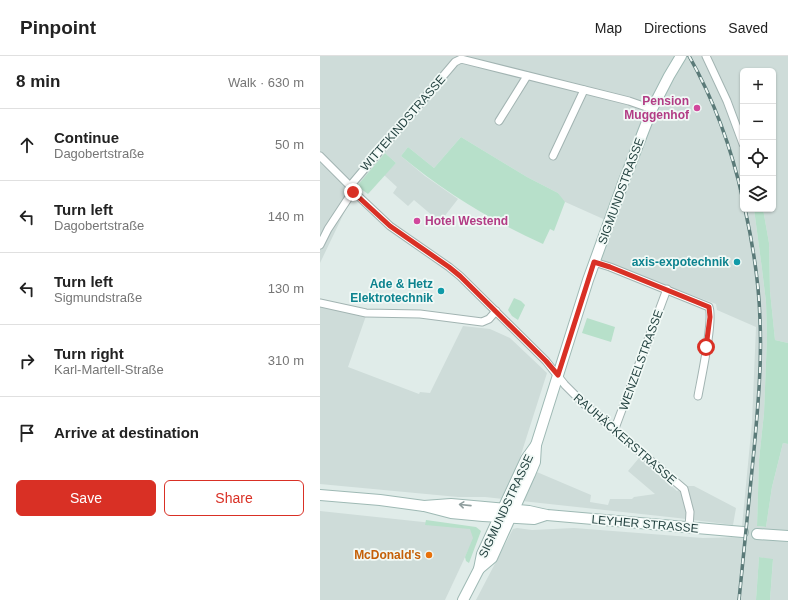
<!DOCTYPE html>
<meta charset="utf-8">
<style>
:root{--surface:#fff;--page:#f2f2f2;--text:#222;--muted:#767676;--line:#e0e0e0;--accent:#d93025}
body{margin:0;font-family:Helvetica,sans-serif;background:var(--page);color:var(--text)}
.controls{position:absolute;right:12px;top:12px;display:grid;overflow:hidden;border-radius:6px;box-shadow:0 1px 3px #0004}
.controls button{width:36px;height:36px;display:grid;place-items:center;padding:0;border:0;border-bottom:1px solid var(--line);background:var(--surface);color:var(--text);font:20px sans-serif}
.stop{position:absolute;width:12px;height:12px;margin:-9px;border:3px solid #d93025;border-radius:50%;background:#fff}
.stop.end{background:#d93025;border-color:#fff;box-shadow:0 1px 4px #0008}
.list{margin:0;padding:0;list-style:none}
h2{display:flex;justify-content:space-between;align-items:center;height:52px;margin:0;padding:0 16px;font-size:17px}
h2 small{font-size:13px;font-weight:400;color:var(--muted)}
.list li{display:grid;grid-template-columns:26px 1fr auto;gap:12px;align-items:center;box-sizing:border-box;height:72px;padding:0 16px;border-top:1px solid var(--line)}
.list b{display:block;font-size:15px;white-space:nowrap}
.list p{margin:0;font-size:13px;white-space:nowrap;color:var(--muted)}
.list em{font-size:13px;font-style:normal;color:var(--muted)}
.actions{display:flex;gap:8px;padding:12px 16px}
.actions a{flex:1;padding:9px 0;border:1px solid var(--accent);border-radius:6px;text-align:center;font-size:14px;color:var(--accent)}
.actions .main{background:var(--accent);color:#fff}
.icon{flex:none;width:22px;height:22px;fill:none;stroke:currentColor;stroke-width:2;stroke-linecap:round;stroke-linejoin:round}
.map{position:relative;flex:none;width:468px;height:544px;overflow:hidden}
header{display:flex;align-items:center;gap:24px;box-sizing:border-box;height:56px;padding:0 20px;background:var(--surface);border-bottom:1px solid var(--line)}
header strong{font-size:19px}
nav{display:flex;gap:22px;margin-inline-start:auto;font-size:14px}
main{display:flex}
aside{flex:1;background:var(--surface)}
.map>svg:first-child{display:block}
</style>
<header>
<strong>Pinpoint</strong>
<nav><a>Map</a><a>Directions</a><a>Saved</a></nav>
</header>
<main>
<aside>
<h2>8 min<small>Walk · 630 m</small></h2>
<ul class="list">
<li><svg class="icon" aria-label="ahead" viewBox="0 0 24 24"><path d="M12 20V5M6 11l6-6 6 6"/></svg><div><b>Continue</b><p>Dagobertstraße</p></div><em>50 m</em></li>
<li><svg class="icon" aria-label="left" viewBox="0 0 24 24"><path d="M17 20v-9H6M10 6l-5 5 5 5"/></svg><div><b>Turn left</b><p>Dagobertstraße</p></div><em>140 m</em></li>
<li><svg class="icon" aria-label="left" viewBox="0 0 24 24"><path d="M17 20v-9H6M10 6l-5 5 5 5"/></svg><div><b>Turn left</b><p>Sigmundstraße</p></div><em>130 m</em></li>
<li><svg class="icon" aria-label="right" viewBox="0 0 24 24"><path d="M7 20v-9h11M14 6l5 5-5 5"/></svg><div><b>Turn right</b><p>Karl-Martell-Straße</p></div><em>310 m</em></li>
<li><svg class="icon" aria-label="arrive" viewBox="0 0 24 24"><path d="M6 21V4h12l-3 4 3 4H6"/></svg><div><b>Arrive at destination</b></div></li>
</ul>
<div class="actions"><a class="main">Save</a><a>Share</a></div>
</aside>
<div class="map">
<svg width="468" height="544" viewBox="0 0 468 544">
<rect width="100%" height="100%" fill="#e0ece9"/>
<!-- built -->
<g fill="#cedcd9">
<path d="M 0,0 L 468,0 L 468,287 L 455,284 L 450,235 L 449,187 L 443,153 L 453,153 L 453,15 L 423,15 L 423,153 L 434,153 L 442,213 L 446,246 L 447,281 L 444,357 L 439,404 L 437,470 L 446,471 L 452,431 L 463,387 L 468,388 L 468,544 L 450,544 L 453,504 L 439,501 L 436,544 L 156,544 L 193,473 L 197,472 L 212,474 L 254,472 L 383,482 L 421,481 L 432,366 L 436,271 L 397,254 L 396,248 L 277,204 L 290,166 L 243,145 L 238,137 L 207,121 L 141,81 L 114,112 L 88,91 L 81,100 L 105,120 L 138,143 L 120,166 L 94,144 L 88,150 L 73,137 L 77,131 L 64,119 L 76,107 L 65,97 L 37,130 L 0,207 Z"/>
<path d="M 0,248 L 47,257 L 28,311 L 99,338 L 100,336 L 110,337 L 143,270 L 170,273 L 190,282 L 227,317 L 198,408 L 271,439 L 270,446 L 288,449 L 290,443 L 312,443 L 314,441 L 335,438 L 308,415 L 319,402 L 357,435 L 368,430 L 374,430 L 416,452 L 413,469 L 358,462 L 165,441 L 138,441 L 0,428 Z"/>
<path d="M 0,455 L 150,471 L 154,482 L 125,544 L 0,544 Z"/>
</g>
<!-- green -->
<g fill="#b7e0ca">
<path d="M 141,81 L 207,121 L 238,137 L 245,146 L 234,175 L 230,173 L 223,188 C 172,165 124,136 81,100 L 88,91 L 114,112 Z"/>
<path d="M 65,97 L 76,107 L 48,138 L 37,130 Z"/>
<path d="M 434,153 L 443,153 L 449,187 L 450,235 L 455,284 L 468,287 L 468,388 L 463,387 L 452,431 L 446,471 L 437,470 L 439,404 L 444,357 L 447,281 L 446,246 L 442,213 Z"/>
<path d="M 194,242 L 201,245 L 205,249 L 198,264 L 192,260 L 188,254 Z"/>
<path d="M 267,262 L 295,271 L 291,286 L 262,277 Z"/>
<path d="M 106,464 L 156,471 L 161,475 L 149,507 L 146,505 L 145,501 L 153,482 L 150,473 L 105,469 Z"/>
<path d="M 439,501 L 453,503 L 450,544 L 436,544 Z"/>
</g>
<g fill="none" stroke-linecap="round" stroke-linejoin="round">
<defs>
<g id="street">
<path d="M 386,0 L 407,45 L 423,88"/>
<path d="M 179,65 L 207,20"/>
<path d="M 0,100 L 30,130 L 33,135 L 70,170 L 129,211 L 140,220 L 226,305 L 245,329 L 264,348 L 364,433 L 370,456 L 369,472"/>
<path d="M 233,100 L 264,34"/>
<path d="M 30,130 L 135,6 L 141,3 L 309,45 L 332,53"/>
<path d="M 0,189 L 8,173 L 33,135"/>
<path d="M 274,206 L 290,211 L 389,251 C 394,264 381,323 378,340"/>
<path d="M 0,247 L 46,257 L 100,258 L 162,266 L 169,263 L 176,255"/>
<path d="M 294,375 L 347,233"/>
</g>
<g id="secondary">
<path d="M 0,439 L 60,444 L 104,450 L 131,457 L 163,460 L 214,463 L 226,459"/>
<path d="M 104,450 L 131,448 L 209,455 L 227,459 L 423,476"/>
<path d="M 437,478 L 468,480"/>
<path d="M 159,513 L 172,502 L 210,418 L 215,406 L 216,389 L 268,224 L 302,130 L 332,53 L 349,20 L 361,0"/>
<path d="M 143,544 L 159,513 L 162,498 L 206,403 L 216,389"/>
</g>
</defs>
<!-- street casing -->
<use href="#street" stroke="#a2b4b2" stroke-width="9"/>
<!-- secondary casing -->
<use href="#secondary" stroke="#9eb9b4" stroke-width="12"/>
<!-- street -->
<use href="#street" stroke="#fff" stroke-width="7"/>
<!-- secondary -->
<use href="#secondary" stroke="#fff" stroke-width="10"/>
<defs>
<g id="rail">
<path d="M 369,0 C 394,44 412,94 423,144"/>
<path d="M 419,544 C 424,494 429,444 434,394 C 438,350 442,307 440,264 C 439,226 433,189 425,153"/>
</g>
</defs>
<!-- rail casing -->
<use href="#rail" stroke="#5a7a78" stroke-width="3.5"/>
<!-- rail -->
<use href="#rail" stroke="#f1f9f6" stroke-width="2" stroke-dasharray="6" stroke-linecap="butt"/>
</g>
<!-- one-way arrows -->
<defs><path id="oneway-shaft" d="M-6 0H5M1.5-3L5.5 0L1.5 3" fill="none" stroke-width="1.6" stroke-linecap="round" stroke-linejoin="round"/></defs>
<use stroke="#8f9e9e" href="#oneway-shaft" transform="translate(145 449) rotate(-174)"/>
<g fill="none" stroke-linecap="round" stroke-linejoin="round">
<!-- route -->
<path stroke="#d93025" stroke-width="5" d="M 33,136 L 70,170 L 129,211 L 140,220 L 226,305 L 238,319 L 274,206 L 290,211 L 389,251 L 390,261 L 386,291"/>
</g>
<!-- markers -->
<g fill="#d1479c" stroke="#f1f9f6" stroke-width="1.5">
<circle cx="377" cy="52" r="4"/>
<circle cx="97" cy="165" r="4"/>
</g>
<g fill="#0f9aa8" stroke="#f1f9f6" stroke-width="1.5">
<circle cx="417" cy="206" r="4"/>
<circle cx="121" cy="235" r="4"/>
</g>
<circle fill="#e8710a" stroke="#f1f9f6" stroke-width="1.5" cx="109" cy="499" r="4"/>
<g text-anchor="middle" stroke-width="3.5" stroke-linejoin="round" paint-order="stroke">
<!-- hotel labels -->
<g font-size="12" font-weight="bold" fill="#b23c85" stroke="#f1f9f6" text-anchor="end">
<text x="369" y="49">Pension<tspan x="369" dy="14">Muggenhof</tspan></text>
<text x="105" y="169" text-anchor="start">Hotel Westend</text>
</g>
<!-- street labels -->
<g font-size="12" fill="#1f3e3c" stroke="#f1f9f6">
<text transform="translate(83 67) rotate(-49)" y="4">WITTEKINDSTRASSE</text>
<text transform="translate(301 135) rotate(-70)" y="4">SIGMUNDSTRASSE</text>
<text transform="translate(321 304) rotate(-70)" y="4">WENZELSTRASSE</text>
<text transform="translate(305 383) rotate(41)" y="4">RAUHÄCKERSTRASSE</text>
<text transform="translate(186 450) rotate(-65)" y="4">SIGMUNDSTRASSE</text>
<text transform="translate(325 468) rotate(5)" y="4">LEYHER STRASSE</text>
</g>
<!-- culture labels -->
<g font-size="12" font-weight="bold" fill="#0d838f" stroke="#f1f9f6" text-anchor="end">
<text x="409" y="210">axis-expotechnik</text>
<text x="113" y="232">Ade &amp; Hetz<tspan x="113" dy="14">Elektrotechnik</tspan></text>
</g>
<!-- food labels -->
<g font-size="12" font-weight="bold" fill="#c56008" stroke="#f1f9f6" text-anchor="end">
<text x="101" y="503">McDonald's</text>
</g>
</g>
</svg>
<div class="controls">
<button>+</button>
<button>−</button>
<button><svg class="icon" aria-label="locate" viewBox="0 0 24 24"><circle cx="12" cy="12" r="6"/><path d="M12 2v4M12 18v4M2 12h4M18 12h4"/></svg></button>
<button><svg class="icon" aria-label="layers" viewBox="0 0 24 24"><path d="M12 4l9 5-9 5-9-5zM3 14l9 5 9-5"/></svg></button>
</div>
<div class="stop" style="left:386px;top:291px"></div>
<div class="stop end" style="left:33px;top:136px"></div>
</div>
</main>
